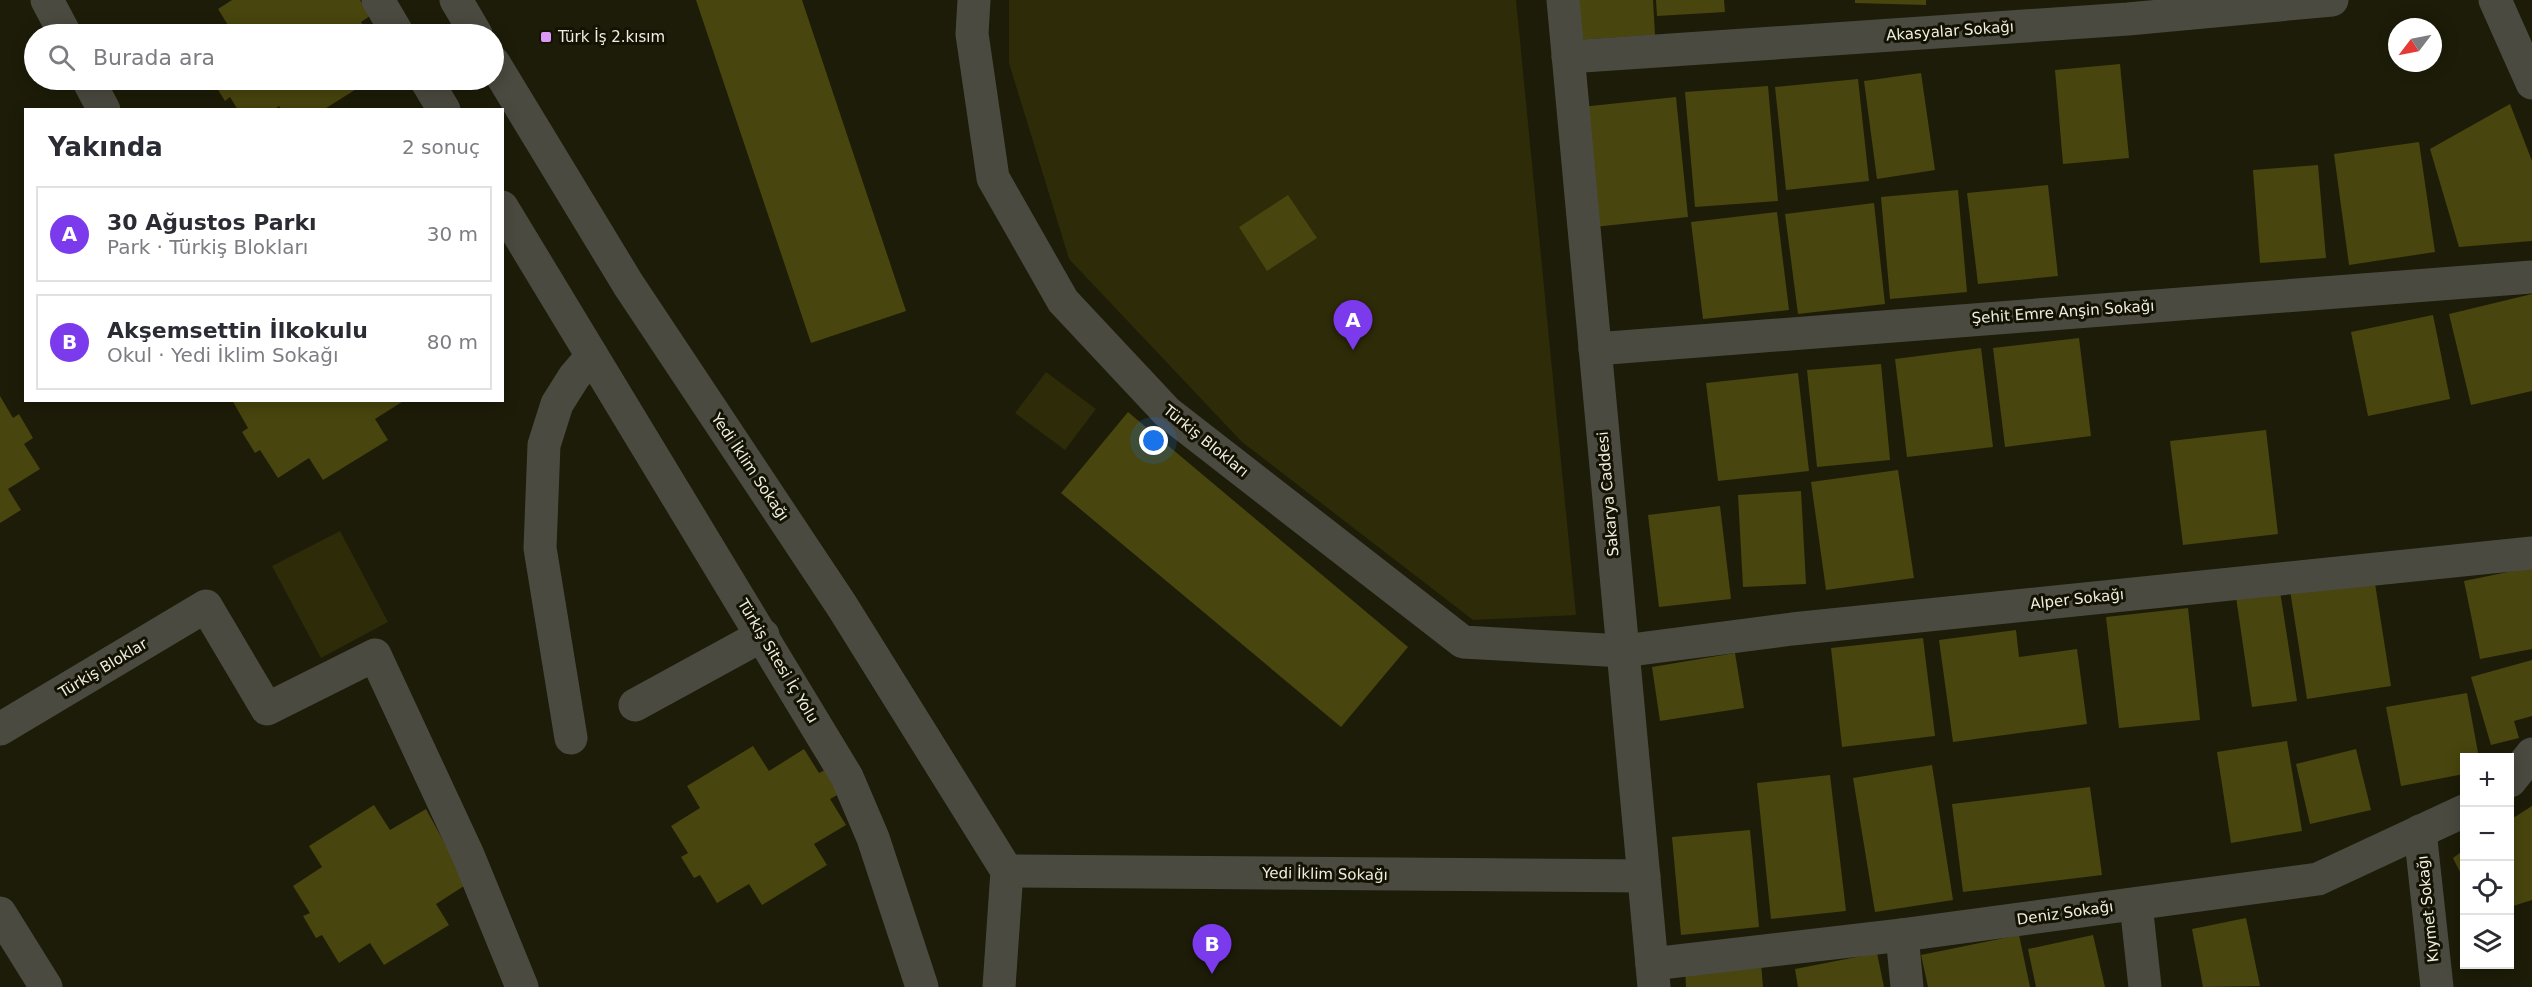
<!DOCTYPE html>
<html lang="tr">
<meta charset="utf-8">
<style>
:root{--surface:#fff;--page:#f7f7f7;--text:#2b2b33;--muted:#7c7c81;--line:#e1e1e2;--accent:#7c3aed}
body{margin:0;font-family:"DejaVu Sans",sans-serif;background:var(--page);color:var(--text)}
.controls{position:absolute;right:18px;bottom:18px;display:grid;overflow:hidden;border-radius:0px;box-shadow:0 3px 15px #0003}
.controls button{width:54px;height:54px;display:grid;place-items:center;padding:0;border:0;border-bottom:2px solid var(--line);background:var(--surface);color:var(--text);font:30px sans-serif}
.compass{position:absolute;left:2388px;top:18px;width:54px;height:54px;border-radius:50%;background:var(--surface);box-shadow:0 3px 15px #0003;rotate:238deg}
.you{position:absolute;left:1154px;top:441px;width:21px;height:21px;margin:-15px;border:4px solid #fff;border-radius:50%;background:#1a73e8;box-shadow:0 0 0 9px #1a73e833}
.badge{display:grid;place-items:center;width:39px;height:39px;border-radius:50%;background:var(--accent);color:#fff;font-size:20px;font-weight:700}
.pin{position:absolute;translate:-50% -50px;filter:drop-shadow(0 2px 3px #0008)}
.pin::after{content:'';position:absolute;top:32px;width:21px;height:18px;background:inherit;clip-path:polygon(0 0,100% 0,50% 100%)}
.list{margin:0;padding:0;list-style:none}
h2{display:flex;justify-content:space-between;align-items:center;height:78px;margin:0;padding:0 24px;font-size:26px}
h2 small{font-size:20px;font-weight:400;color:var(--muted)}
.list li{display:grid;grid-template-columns:39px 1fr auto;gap:18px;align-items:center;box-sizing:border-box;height:96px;margin:0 12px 12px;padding:0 12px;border:2px solid var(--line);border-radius:0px}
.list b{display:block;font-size:22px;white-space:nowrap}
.list p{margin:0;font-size:20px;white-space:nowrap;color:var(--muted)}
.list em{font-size:20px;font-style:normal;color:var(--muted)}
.icon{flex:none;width:33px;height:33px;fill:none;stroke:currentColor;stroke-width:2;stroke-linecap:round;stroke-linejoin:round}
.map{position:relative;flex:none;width:2532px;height:987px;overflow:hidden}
.search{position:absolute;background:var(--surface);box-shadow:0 3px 15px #0003;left:24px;top:24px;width:480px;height:66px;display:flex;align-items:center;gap:15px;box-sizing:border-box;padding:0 21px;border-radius:33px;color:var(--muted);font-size:22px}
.panel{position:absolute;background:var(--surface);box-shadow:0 3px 15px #0003;left:24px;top:108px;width:480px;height:294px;border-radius:0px}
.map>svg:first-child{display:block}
</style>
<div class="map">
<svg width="2532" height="987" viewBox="0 0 2532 987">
<rect width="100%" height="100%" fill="#1d1c08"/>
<!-- green -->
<g fill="#2d2b08">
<path d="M 1009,0 L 1516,0 L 1576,615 L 1473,620 L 1242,442 L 1069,259 L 1009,63 Z"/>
<path d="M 1046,372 L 1096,409 L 1065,450 L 1015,413 Z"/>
<path d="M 340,531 L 388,622 L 321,658 L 272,566 Z"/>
</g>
<!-- building -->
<g fill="#48450e">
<path d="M 232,0 L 360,0 L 370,16 L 361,22 L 369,34 L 224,34 L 231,30 L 218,9 Z"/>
<path d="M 696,0 L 802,0 L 906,311 L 811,343 Z"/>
<path d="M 1572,0 L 1653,0 L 1655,35 L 1575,40 Z"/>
<path d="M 1656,0 L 1724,0 L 1725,12 L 1657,16 Z"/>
<path d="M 1855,0 L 1926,0 L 1926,5 L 1855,3 Z"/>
<path d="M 2120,64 L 2129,158 L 2063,164 L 2055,70 Z"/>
<path d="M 1921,73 L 1935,170 L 1877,179 L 1864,81 Z"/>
<path d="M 1858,79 L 1869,181 L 1786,190 L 1775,87 Z"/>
<path d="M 212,80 L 353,80 L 358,88 L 323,110 L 282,110 L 279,106 L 274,110 L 238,110 L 230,97 L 225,101 Z"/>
<path d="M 1768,86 L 1778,201 L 1695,207 L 1685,92 Z"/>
<path d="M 1676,97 L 1688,217 L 1594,227 L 1581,107 Z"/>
<path d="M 2510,104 L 2532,161 L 2532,241 L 2459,247 L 2430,149 Z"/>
<path d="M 2419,142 L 2435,252 L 2349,265 L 2334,154 Z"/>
<path d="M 2318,165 L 2326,258 L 2260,263 L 2253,170 Z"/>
<path d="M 2048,185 L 2058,276 L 1978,284 L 1967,193 Z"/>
<path d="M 1958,190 L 1967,292 L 1890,299 L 1881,197 Z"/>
<path d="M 1288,195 L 1317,238 L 1267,271 L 1239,227 Z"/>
<path d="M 1874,203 L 1885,304 L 1798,314 L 1785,214 Z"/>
<path d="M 1777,212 L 1789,310 L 1703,319 L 1691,222 Z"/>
<path d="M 2532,294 L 2532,391 L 2471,405 L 2449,314 Z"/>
<path d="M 2433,315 L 2450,399 L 2368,416 L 2351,332 Z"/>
<path d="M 2079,338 L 2091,436 L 2005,447 L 1993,348 Z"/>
<path d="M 1981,348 L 1993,447 L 1907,457 L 1895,359 Z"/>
<path d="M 1881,364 L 1890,460 L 1817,467 L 1807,370 Z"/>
<path d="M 1798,373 L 1809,471 L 1718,481 L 1706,383 Z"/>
<path d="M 0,396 L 13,418 L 19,414 L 33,438 L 24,444 L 40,469 L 8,489 L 21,510 L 0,523 Z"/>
<path d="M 232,400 L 405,400 L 375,419 L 388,440 L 323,480 L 309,458 L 278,478 L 260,450 L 255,453 L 242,432 L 248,428 Z"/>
<path d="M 1128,412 L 1408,647 L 1341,727 L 1061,493 Z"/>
<path d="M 2266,430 L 2278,534 L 2183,545 L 2170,441 Z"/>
<path d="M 1898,470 L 1914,578 L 1826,590 L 1811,482 Z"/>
<path d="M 1801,491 L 1806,584 L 1743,587 L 1738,495 Z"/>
<path d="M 1720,506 L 1731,599 L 1659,607 L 1648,515 Z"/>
<path d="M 2532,567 L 2532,649 L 2480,659 L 2464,581 Z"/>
<path d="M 2374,577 L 2391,686 L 2307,699 L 2290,590 Z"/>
<path d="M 2280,591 L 2297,701 L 2252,707 L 2236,597 Z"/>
<path d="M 2188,608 L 2200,720 L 2119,728 L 2106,617 Z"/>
<path d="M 2016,630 L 2019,657 L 2077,649 L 2087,724 L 1953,742 L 1939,640 Z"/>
<path d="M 1923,638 L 1935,736 L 1842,747 L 1831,648 Z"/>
<path d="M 1735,653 L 1744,708 L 1660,721 L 1652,667 Z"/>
<path d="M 2532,660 L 2532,716 L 2514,721 L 2519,738 L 2491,745 L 2471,677 Z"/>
<path d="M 2467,693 L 2479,758 L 2464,758 L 2464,774 L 2401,786 L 2386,707 Z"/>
<path d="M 2287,741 L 2302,831 L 2231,843 L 2217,752 Z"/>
<path d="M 753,746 L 769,771 L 804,749 L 819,773 L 825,770 L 839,794 L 830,799 L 846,825 L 814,844 L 827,865 L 762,905 L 749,884 L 717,903 L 700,875 L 694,878 L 681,857 L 688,853 L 671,826 L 700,808 L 687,786 Z"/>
<path d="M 2356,749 L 2371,810 L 2310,824 L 2296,764 Z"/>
<path d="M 1932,765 L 1953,900 L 1875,912 L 1853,778 Z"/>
<path d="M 1830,775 L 1846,911 L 1771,919 L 1757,783 Z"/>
<path d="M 2090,787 L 2102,875 L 1963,892 L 1952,804 Z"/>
<path d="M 374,805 L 390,830 L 426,809 L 467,884 L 436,904 L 449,925 L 384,965 L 370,943 L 339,963 L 322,935 L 316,938 L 303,916 L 310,913 L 293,886 L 322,867 L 309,846 Z"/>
<path d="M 2532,806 L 2532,900 L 2510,907 L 2510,820 Z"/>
<path d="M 1750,830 L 1759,927 L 1681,935 L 1672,837 Z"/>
<path d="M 2464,850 L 2464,880 L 2453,858 Z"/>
<path d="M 2246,918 L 2260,986 L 2203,987 L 2192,929 Z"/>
<path d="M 2019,935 L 2030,987 L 1928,987 L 1921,955 Z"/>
<path d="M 2093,935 L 2105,987 L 2036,987 L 2028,949 Z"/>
<path d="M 1877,953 L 1884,987 L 1798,987 L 1795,969 Z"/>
<path d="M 1761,963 L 1763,987 L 1686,987 L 1685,967 Z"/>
</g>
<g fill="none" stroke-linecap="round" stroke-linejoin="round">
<!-- minor -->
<g stroke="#4a4a40" stroke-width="33">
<path d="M 47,0 L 65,34"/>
<path d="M 378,0 L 398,34"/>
<path d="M 456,0 L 476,34"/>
<path d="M 974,0 L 972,34 L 993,178 L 1063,301 L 1167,412 L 1463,642 L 1623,651 L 1792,629 L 2532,553"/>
<path d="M 1563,0 L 1654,987"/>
<path d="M 2495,0 L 2532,83"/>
<path d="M 1568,57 L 2128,19 L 2332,0"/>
<path d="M 494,63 L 628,284 L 842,606 L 1007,871 L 999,987"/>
<path d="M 88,80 L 104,110"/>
<path d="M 426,80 L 444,110"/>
<path d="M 502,207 L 847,777 L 873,838 L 922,987"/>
<path d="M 1595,349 L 2532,277"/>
<path d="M 635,705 L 763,635"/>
<path d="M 0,729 L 206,606 L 267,709 L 375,655 L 468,855 L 522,987"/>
<path d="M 571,738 L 540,548 L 544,445 L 557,404 L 574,377 L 592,356"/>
<path d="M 2510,781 L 2532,754"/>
<path d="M 2420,831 L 2437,987"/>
<path d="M 1007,871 L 1644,876"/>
<path d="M 2136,904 L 2145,987"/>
<path d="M 0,913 L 46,987"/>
<path d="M 1902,935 L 1907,987"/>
<path d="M 1652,964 L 1902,935 L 2318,879 L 2464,811"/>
</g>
</g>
<!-- markers -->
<rect fill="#db99f5" stroke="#141202" stroke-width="2" x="540" y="31" width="12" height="12" rx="3"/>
<g text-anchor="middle" stroke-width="6" stroke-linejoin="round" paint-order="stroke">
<!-- street labels -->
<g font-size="15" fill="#eeeee1" stroke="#141202">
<text transform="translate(1950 31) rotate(-4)" y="5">Akasyalar Sokağı</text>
<text transform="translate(2063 312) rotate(-4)" y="5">Şehit Emre Anşin Sokağı</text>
<text transform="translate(1206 441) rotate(39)" y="5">Türkiş Blokları</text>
<text transform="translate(750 467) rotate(56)" y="5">Yedi İklim Sokağı</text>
<text transform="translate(1608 494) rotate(-95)" y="5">Sakarya Caddesi</text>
<text transform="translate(2077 599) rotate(-6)" y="5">Alper Sokağı</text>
<text transform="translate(778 661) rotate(59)" y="5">Türkiş Sitesi İç Yolu</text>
<text transform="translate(103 668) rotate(-31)" y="5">Türkiş Bloklar</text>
<text transform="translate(1325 874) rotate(1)" y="5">Yedi İklim Sokağı</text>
<text transform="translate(2428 909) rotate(-96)" y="5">Kıymet Sokağı</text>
<text transform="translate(2065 913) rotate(-8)" y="5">Deniz Sokağı</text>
</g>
<!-- poi labels -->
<g font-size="15" fill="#eeeee1" stroke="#141202" text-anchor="start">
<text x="558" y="42">Türk İş 2.kısım</text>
</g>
</g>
</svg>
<div class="controls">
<button>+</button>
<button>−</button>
<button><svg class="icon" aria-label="locate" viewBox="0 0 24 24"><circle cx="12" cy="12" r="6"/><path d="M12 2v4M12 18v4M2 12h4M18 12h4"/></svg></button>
<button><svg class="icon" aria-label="layers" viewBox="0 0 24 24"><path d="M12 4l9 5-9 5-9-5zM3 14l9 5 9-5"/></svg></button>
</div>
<svg class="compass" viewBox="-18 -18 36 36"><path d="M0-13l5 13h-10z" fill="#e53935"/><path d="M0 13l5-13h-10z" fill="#7c7c81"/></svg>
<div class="you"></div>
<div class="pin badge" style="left:1353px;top:350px">A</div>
<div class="pin badge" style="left:1212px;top:974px">B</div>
<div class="search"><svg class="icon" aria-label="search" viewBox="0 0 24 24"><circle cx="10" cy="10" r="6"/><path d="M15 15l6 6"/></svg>Burada ara</div>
<section class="panel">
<h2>Yakında<small>2 sonuç</small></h2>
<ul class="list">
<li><span class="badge">A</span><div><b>30 Ağustos Parkı</b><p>Park · Türkiş Blokları</p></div><em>30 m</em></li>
<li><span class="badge">B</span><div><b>Akşemsettin İlkokulu</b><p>Okul · Yedi İklim Sokağı</p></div><em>80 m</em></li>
</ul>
</section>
</div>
